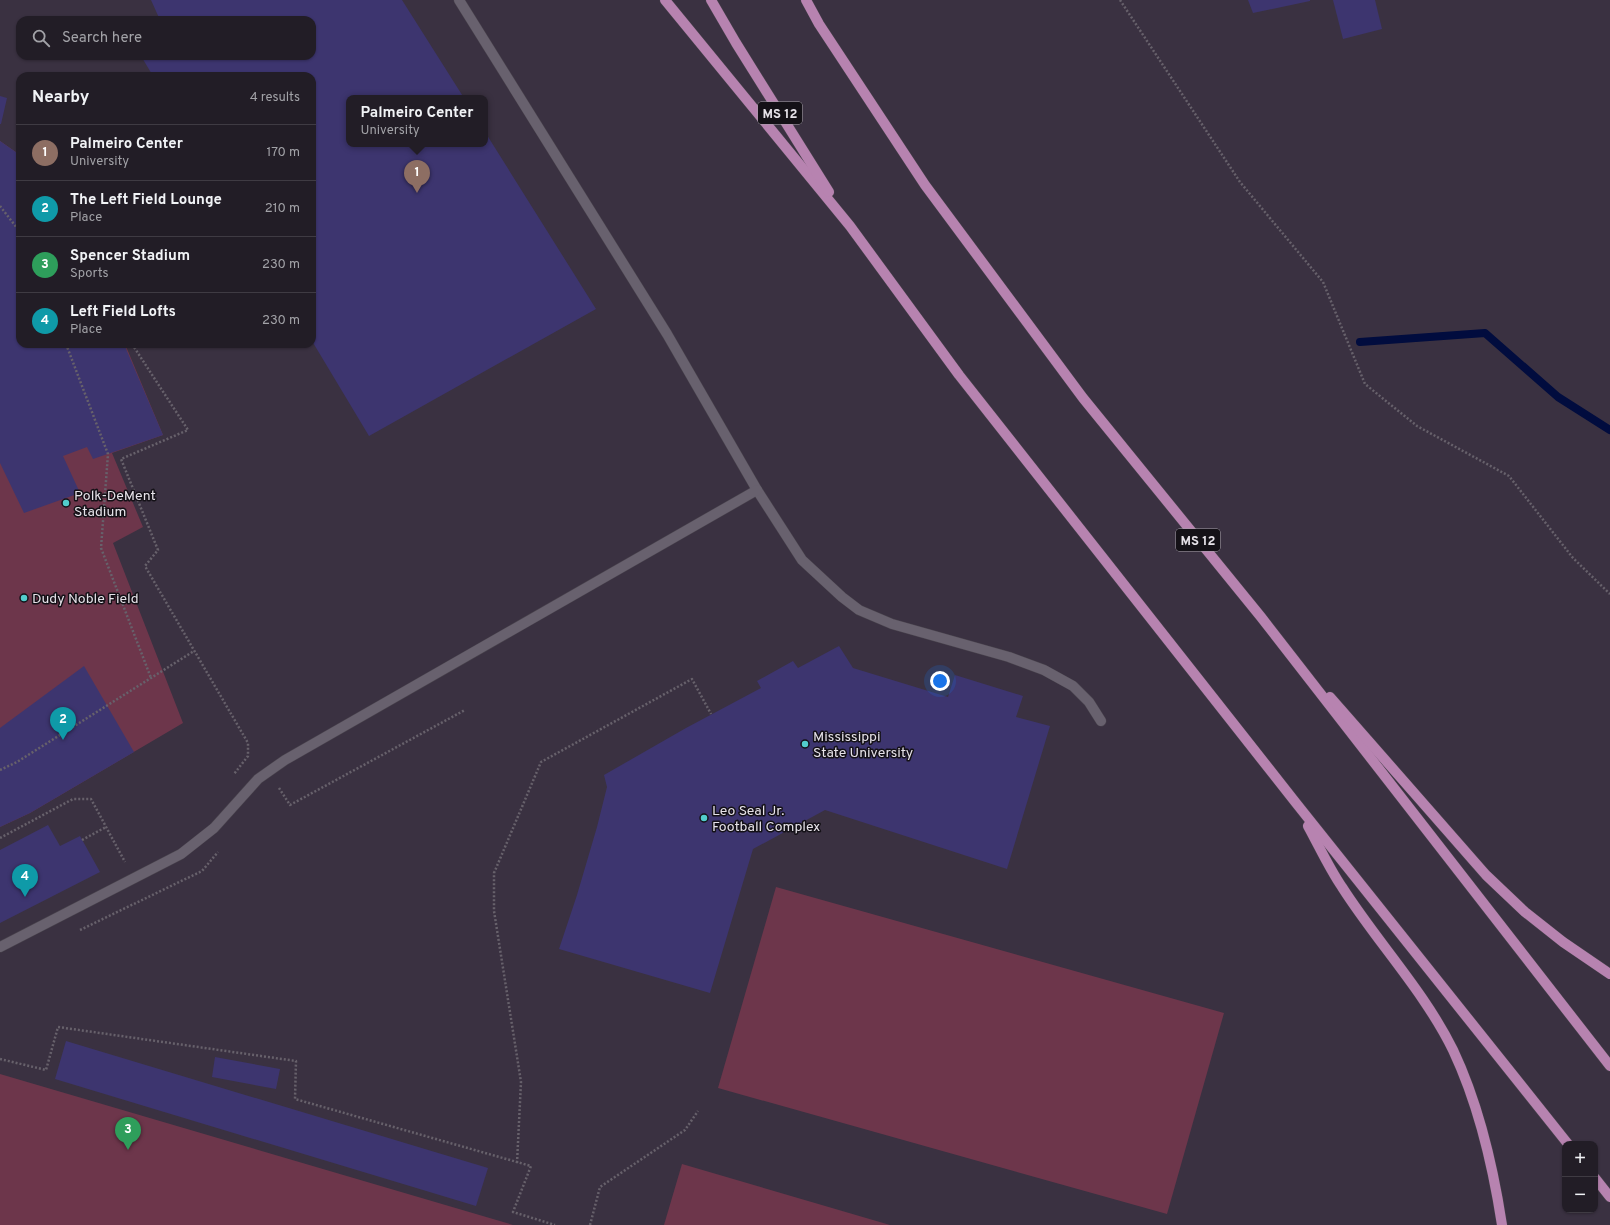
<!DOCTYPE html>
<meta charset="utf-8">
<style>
:root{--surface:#221d26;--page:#2e2a32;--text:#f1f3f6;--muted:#a2a2a7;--line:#3f3b43;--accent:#0f766e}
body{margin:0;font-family:Overpass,sans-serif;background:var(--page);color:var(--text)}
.controls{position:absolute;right:12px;bottom:12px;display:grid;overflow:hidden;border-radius:8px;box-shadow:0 1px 3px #0004}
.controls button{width:36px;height:36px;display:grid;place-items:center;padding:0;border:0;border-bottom:1px solid var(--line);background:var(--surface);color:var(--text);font:20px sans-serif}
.you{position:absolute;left:940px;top:681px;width:14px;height:14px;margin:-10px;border:3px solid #fff;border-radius:50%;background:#1a73e8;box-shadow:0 0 0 6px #1a73e833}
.badge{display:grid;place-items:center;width:26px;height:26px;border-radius:50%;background:var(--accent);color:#fff;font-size:13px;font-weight:700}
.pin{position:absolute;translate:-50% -33px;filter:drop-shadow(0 1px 2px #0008)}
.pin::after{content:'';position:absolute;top:21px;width:14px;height:12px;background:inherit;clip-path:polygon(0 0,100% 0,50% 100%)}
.popup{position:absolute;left:346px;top:95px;width:142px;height:52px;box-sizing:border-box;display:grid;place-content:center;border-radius:8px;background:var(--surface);filter:drop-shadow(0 1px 3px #0005);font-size:13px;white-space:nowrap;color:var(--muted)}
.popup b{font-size:15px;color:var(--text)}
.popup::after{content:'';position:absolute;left:50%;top:100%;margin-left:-8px;border:8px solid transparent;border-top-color:var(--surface)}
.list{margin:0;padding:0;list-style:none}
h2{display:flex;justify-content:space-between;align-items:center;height:52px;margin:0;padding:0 16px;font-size:17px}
h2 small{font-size:13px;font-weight:400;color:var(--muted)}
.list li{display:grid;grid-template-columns:26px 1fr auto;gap:12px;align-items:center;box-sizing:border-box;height:56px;padding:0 16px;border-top:1px solid var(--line)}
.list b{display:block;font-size:15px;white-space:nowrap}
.list p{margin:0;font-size:13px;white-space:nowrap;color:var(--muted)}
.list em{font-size:13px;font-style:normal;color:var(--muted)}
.icon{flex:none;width:22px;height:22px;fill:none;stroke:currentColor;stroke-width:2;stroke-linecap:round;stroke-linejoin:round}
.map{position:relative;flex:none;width:1610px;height:1225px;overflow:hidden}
.search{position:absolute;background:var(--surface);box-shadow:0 1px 3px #0004;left:16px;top:16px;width:300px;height:44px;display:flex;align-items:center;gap:10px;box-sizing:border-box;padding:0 14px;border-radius:12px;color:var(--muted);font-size:15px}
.panel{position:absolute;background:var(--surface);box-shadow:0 1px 3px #0004;left:16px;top:72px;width:300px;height:276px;border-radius:12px}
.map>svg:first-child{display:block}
</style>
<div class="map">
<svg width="1610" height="1225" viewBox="0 0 1610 1225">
<rect width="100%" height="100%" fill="#2e2733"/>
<!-- built -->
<path fill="#3a3141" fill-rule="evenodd" d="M 0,0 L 1610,0 L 1610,1225 L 0,1225 ZM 20,20 L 312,20 L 312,56 L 20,56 ZM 20,76 L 312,76 L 312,344 L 20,344 ZM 349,98 L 485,98 L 485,144 L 349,144 ZM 1565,1144 L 1595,1144 L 1595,1210 L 1565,1210 Z"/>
<!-- green -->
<g fill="#6d364b">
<path d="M 0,141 L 20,155 L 20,344 L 125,344 L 163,435 L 112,453 L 143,527 L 113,543 L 183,723 L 30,813 L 0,827 Z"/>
<path d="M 776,887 L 1224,1013 L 1167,1214 L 718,1088 Z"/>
<path d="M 0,1074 L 513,1225 L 0,1225 Z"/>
<path d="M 682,1164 L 890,1225 L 664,1225 Z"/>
</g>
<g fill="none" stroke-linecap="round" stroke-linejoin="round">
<!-- stream -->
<path stroke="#010c3e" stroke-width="8" d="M 1360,342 L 1485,333 L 1558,397 L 1610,430"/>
</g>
<!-- building -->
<g fill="#3d356f">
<path d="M 151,0 L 402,0 L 464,98 L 349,98 L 349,144 L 485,144 L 485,132 L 596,309 L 369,436 L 312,341 L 312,76 L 153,76 L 141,56 L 312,56 L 312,20 L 160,20 Z"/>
<path d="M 1248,0 L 1310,0 L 1310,1 L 1253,13 Z"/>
<path d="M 1333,0 L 1375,0 L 1382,29 L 1343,39 Z"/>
<path d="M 0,96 L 7,98 L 1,124 L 0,124 Z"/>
<path d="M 0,141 L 20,155 L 20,344 L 124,344 L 163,435 L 93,459 L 87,447 L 63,456 L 80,493 L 24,513 L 0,463 Z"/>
<path d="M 839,646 L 853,668 L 948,697 L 955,675 L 1023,696 L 1016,717 L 1050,726 L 1007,869 L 825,810 L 753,849 L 710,993 L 559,949 L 577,895 L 597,827 L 607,787 L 604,775 L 686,728 L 761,688 L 757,681 L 793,661 L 798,668 Z"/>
<path d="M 84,666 L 134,752 L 30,813 L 0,827 L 0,728 Z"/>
<path d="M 48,825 L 60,846 L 80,836 L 100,872 L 0,923 L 0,850 Z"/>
<path d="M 66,1041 L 488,1168 L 476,1206 L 55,1079 Z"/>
<path d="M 215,1057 L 280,1069 L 276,1089 L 212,1077 Z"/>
</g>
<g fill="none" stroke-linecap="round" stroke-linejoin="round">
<defs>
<g id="service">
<path d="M 459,0 L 667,334 L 757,490 L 802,560 L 842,597 L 859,610 L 892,624 L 1009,657 L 1044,670 L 1073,686 L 1089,702 L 1101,721"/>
<path d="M 0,947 L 181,854 L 214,828 L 258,779 L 285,760 L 757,490"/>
</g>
<g id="primary">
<path d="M 665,0 L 850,226 L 959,375 L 1296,803 L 1568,1144"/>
<path d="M 711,0 L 736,43 L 829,192"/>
<path d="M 806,0 L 819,24 L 925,185 L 1083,398 L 1261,617 L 1610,1066"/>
<path d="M 1330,697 L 1486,875 L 1525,912 L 1563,942 L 1610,974"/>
<path d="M 1308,826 C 1319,846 1329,868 1342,887 C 1377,942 1424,991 1453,1050 C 1479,1105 1493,1166 1502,1225"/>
<path d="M 1595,1178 L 1610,1197"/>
</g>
</defs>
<!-- service casing -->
<use href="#service" stroke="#48424c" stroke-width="11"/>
<!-- primary casing -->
<use href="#primary" stroke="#48424c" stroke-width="11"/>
<!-- path -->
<g stroke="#67616b" stroke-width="2.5" stroke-dasharray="2 2" stroke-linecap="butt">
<path d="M 1120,0 L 1240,182 L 1323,282 L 1365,384 L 1417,426 L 1509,476 L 1573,558 L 1610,594"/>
<path d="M 0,206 L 20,232"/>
<path d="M 66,344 L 108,454 L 101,548 L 151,678"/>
<path d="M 132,344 L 188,430 L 121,459 L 158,550 L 145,566 L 248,743 L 248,756 L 234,774"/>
<path d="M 0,770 L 17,762 L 194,651"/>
<path d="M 279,788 L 290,805 L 465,710"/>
<path d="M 0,838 L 73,799 L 91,799 L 125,862"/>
<path d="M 82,840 L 106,827"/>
<path d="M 80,930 L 202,871 L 218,852"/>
<path d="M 0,1059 L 46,1070 L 58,1027 L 296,1061 L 295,1099 L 531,1166 L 513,1212 L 555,1225"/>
<path d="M 517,1163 L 521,1082 L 494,911 L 494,873 L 541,762 L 692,679 L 711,714"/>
<path d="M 590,1225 L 600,1187 L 685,1130 L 698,1111"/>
</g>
<!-- service -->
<use href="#service" stroke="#68616e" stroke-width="10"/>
<!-- primary -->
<use href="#primary" stroke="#b783b0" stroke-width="10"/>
</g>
<!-- markers -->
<g fill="#52cdcc" stroke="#141117" stroke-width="1.5">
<circle cx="66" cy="503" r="4"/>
<circle cx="24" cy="598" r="4"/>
<circle cx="805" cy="744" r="4"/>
<circle cx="704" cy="818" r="4"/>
</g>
<g text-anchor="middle" stroke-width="3" stroke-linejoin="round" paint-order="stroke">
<!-- shield labels -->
<g fill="#141117" stroke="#a7a3aa" stroke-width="1">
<rect x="758" y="102" width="44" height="22" rx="3"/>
<rect x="1176" y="529" width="44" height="22" rx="3"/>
</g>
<g font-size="13" font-weight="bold" fill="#e6e2e9">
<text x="780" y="118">MS 12</text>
<text x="1198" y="545">MS 12</text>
</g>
<!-- poi labels -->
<g font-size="14" fill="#e6e2e9" stroke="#141117" text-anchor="start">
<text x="74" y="500">Polk-DeMent<tspan x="74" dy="16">Stadium</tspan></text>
<text x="32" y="603">Dudy Noble Field</text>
<text x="813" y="741">Mississippi<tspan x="813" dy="16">State University</tspan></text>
<text x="712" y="815">Leo Seal Jr.<tspan x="712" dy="16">Football Complex</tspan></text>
</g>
</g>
</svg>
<div class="controls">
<button>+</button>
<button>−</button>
</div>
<div class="you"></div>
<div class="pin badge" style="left:417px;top:193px;background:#8d6e63">1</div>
<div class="popup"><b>Palmeiro Center</b>University</div>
<div class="pin badge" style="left:63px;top:740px;background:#0f9aa8">2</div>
<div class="pin badge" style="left:128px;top:1150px;background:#2e9e5b">3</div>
<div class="pin badge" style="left:25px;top:897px;background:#0f9aa8">4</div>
<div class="search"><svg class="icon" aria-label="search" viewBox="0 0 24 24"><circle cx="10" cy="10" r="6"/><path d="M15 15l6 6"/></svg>Search here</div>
<section class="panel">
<h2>Nearby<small>4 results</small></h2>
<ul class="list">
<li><span class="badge" style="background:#8d6e63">1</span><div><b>Palmeiro Center</b><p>University</p></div><em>170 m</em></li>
<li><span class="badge" style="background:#0f9aa8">2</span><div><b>The Left Field Lounge</b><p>Place</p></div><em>210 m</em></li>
<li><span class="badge" style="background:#2e9e5b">3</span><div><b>Spencer Stadium</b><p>Sports</p></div><em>230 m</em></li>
<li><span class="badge" style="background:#0f9aa8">4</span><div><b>Left Field Lofts</b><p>Place</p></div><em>230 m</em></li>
</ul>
</section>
</div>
